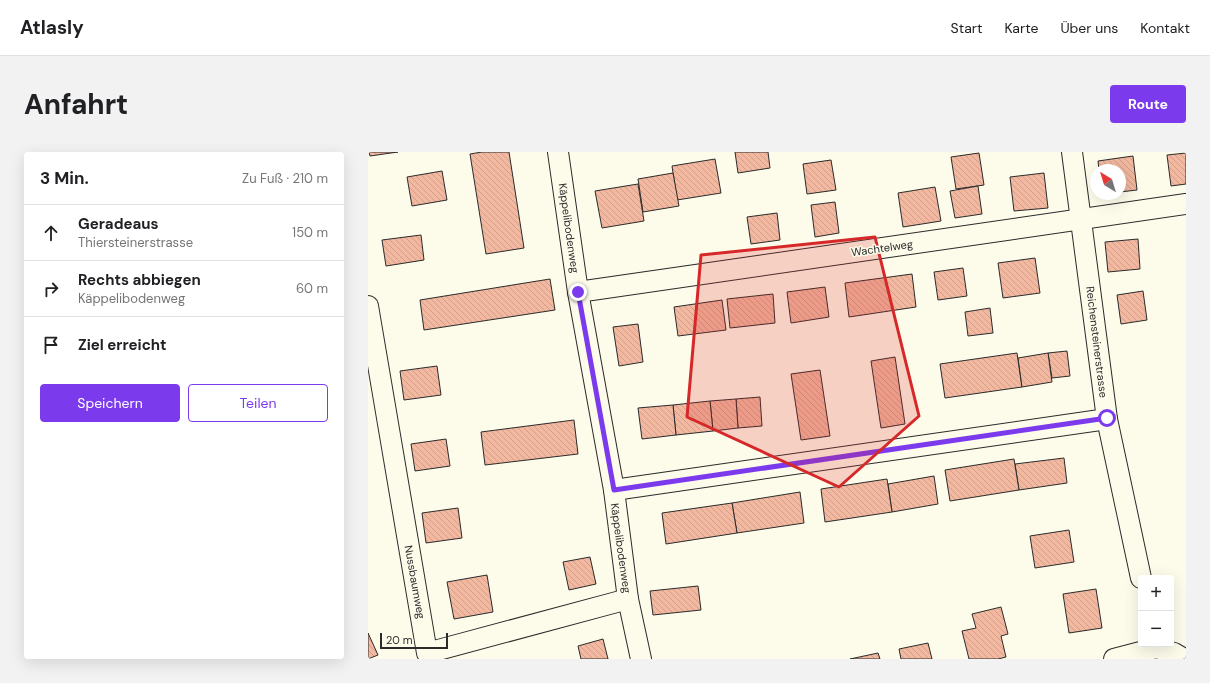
<!DOCTYPE html>
<html lang="de">
<meta charset="utf-8">
<style>
:root{--surface:#fff;--page:#f2f2f2;--text:#202124;--muted:#757577;--line:#e0e0e0;--accent:#7c3aed}
body{margin:0;font-family:"DM Sans",sans-serif;background:var(--page);color:var(--text)}
.controls{position:absolute;right:12px;bottom:12px;display:grid;overflow:hidden;border-radius:4px;box-shadow:0 4px 16px #0002}
.controls button{width:36px;height:36px;display:grid;place-items:center;padding:0;border:0;border-bottom:1px solid var(--line);background:var(--surface);color:var(--text);font:20px sans-serif}
.compass{position:absolute;left:722px;top:12px;width:36px;height:36px;border-radius:50%;background:var(--surface);box-shadow:0 4px 16px #0002;rotate:322deg}
.scale{position:absolute;left:12px;bottom:10px;width:68px;box-sizing:border-box;padding-left:4px;border:2px solid #2b2b2b;border-top:0;font-size:11px;line-height:14px;white-space:nowrap;color:#2b2b2b;-webkit-text-stroke:3px #fdfbea;paint-order:stroke}
.stop{position:absolute;width:12px;height:12px;margin:-9px;border:3px solid #7c3aed;border-radius:50%;background:#fff}
.stop.end{background:#7c3aed;border-color:#fff;box-shadow:0 1px 4px #0008}
.list{margin:0;padding:0;list-style:none}
h2{display:flex;justify-content:space-between;align-items:center;height:52px;margin:0;padding:0 16px;font-size:17px}
h2 small{font-size:13px;font-weight:400;color:var(--muted)}
.list li{display:grid;grid-template-columns:26px 1fr auto;gap:12px;align-items:center;box-sizing:border-box;height:56px;padding:0 16px;border-top:1px solid var(--line)}
.list b{display:block;font-size:15px;white-space:nowrap}
.list p{margin:0;font-size:13px;white-space:nowrap;color:var(--muted)}
.list em{font-size:13px;font-style:normal;color:var(--muted)}
.actions{display:flex;gap:8px;padding:12px 16px}
.actions a{flex:1;padding:9px 0;border:1px solid var(--accent);border-radius:4px;text-align:center;font-size:14px;color:var(--accent)}
.actions .main{background:var(--accent);color:#fff}
.icon{flex:none;width:22px;height:22px;fill:none;stroke:currentColor;stroke-width:2;stroke-linecap:round;stroke-linejoin:round}
.map{position:relative;flex:none;width:818px;height:507px;overflow:hidden;border-radius:4px}
header{display:flex;align-items:center;gap:24px;box-sizing:border-box;height:56px;padding:0 20px;background:var(--surface);border-bottom:1px solid var(--line)}
header strong{font-size:19px}
nav{display:flex;gap:22px;margin-inline-start:auto;font-size:14px}
.intro{display:flex;align-items:center;justify-content:space-between;box-sizing:border-box;height:96px;padding:0 24px}
h1{margin:0;font-size:28px}
.button{padding:10px 18px;border-radius:4px;background:var(--accent);color:#fff;font-size:14px;font-weight:700}
main{display:flex;gap:24px;padding:0 24px}
aside{flex:1;background:var(--surface);border-radius:4px;box-shadow:0 4px 16px #0002}
.map>svg:first-child{display:block}
</style>
<header>
<strong>Atlasly</strong>
<nav><a>Start</a><a>Karte</a><a>Über uns</a><a>Kontakt</a></nav>
</header>
<div class="intro"><h1>Anfahrt</h1><a class="button">Route</a></div>
<main>
<aside>
<h2>3 Min.<small>Zu Fuß · 210 m</small></h2>
<ul class="list">
<li><svg class="icon" aria-label="ahead" viewBox="0 0 24 24"><path d="M12 20V5M6 11l6-6 6 6"/></svg><div><b>Geradeaus</b><p>Thiersteinerstrasse</p></div><em>150 m</em></li>
<li><svg class="icon" aria-label="right" viewBox="0 0 24 24"><path d="M7 20v-9h11M14 6l5 5-5 5"/></svg><div><b>Rechts abbiegen</b><p>Käppelibodenweg</p></div><em>60 m</em></li>
<li><svg class="icon" aria-label="arrive" viewBox="0 0 24 24"><path d="M6 21V4h12l-3 4 3 4H6"/></svg><div><b>Ziel erreicht</b></div></li>
</ul>
<div class="actions"><a class="main">Speichern</a><a>Teilen</a></div>
</aside>
<div class="map">
<svg width="818" height="507" viewBox="0 0 818 507">
<defs>
<pattern id="building-back-hatch" width="6" height="6" patternUnits="userSpaceOnUse"><rect width="6" height="6" fill="#f2b8a0"/><path d="M-1 5l2 2M0 0l6 6M5-1l2 2" fill="none" stroke="#d09e8a"/></pattern>
</defs>
<rect width="100%" height="100%" fill="#fdfbea"/>
<!-- building -->
<g fill="url(#building-back-hatch)" stroke="#2b2b2b">
<path d="M 1,0 L 30,0 L 2,4 Z"/>
<path d="M 114,0 L 141,0 L 156,96 L 118,102 L 102,2 Z"/>
<path d="M 367,0 L 400,0 L 402,16 L 370,21 Z"/>
<path d="M 611,1 L 616,33 L 588,37 L 583,5 Z"/>
<path d="M 818,1 L 818,32 L 803,34 L 799,3 Z"/>
<path d="M 765,4 L 769,38 L 752,40 L 752,18 L 731,18 L 730,9 Z"/>
<path d="M 347,7 L 353,41 L 309,48 L 304,14 Z"/>
<path d="M 463,8 L 468,38 L 439,42 L 435,12 Z"/>
<path d="M 74,19 L 79,48 L 44,54 L 39,25 Z"/>
<path d="M 305,21 L 311,54 L 275,60 L 270,27 Z"/>
<path d="M 676,21 L 680,56 L 646,59 L 642,25 Z"/>
<path d="M 270,32 L 276,69 L 234,76 L 227,39 Z"/>
<path d="M 610,34 L 614,62 L 587,66 L 582,39 Z"/>
<path d="M 567,35 L 573,69 L 535,75 L 530,41 Z"/>
<path d="M 467,50 L 471,81 L 447,85 L 443,53 Z"/>
<path d="M 409,61 L 412,88 L 383,92 L 379,65 Z"/>
<path d="M 53,83 L 56,108 L 18,114 L 14,88 Z"/>
<path d="M 770,87 L 772,117 L 740,120 L 737,90 Z"/>
<path d="M 667,106 L 672,141 L 635,146 L 630,111 Z"/>
<path d="M 595,116 L 599,144 L 570,148 L 566,120 Z"/>
<path d="M 544,122 L 548,155 L 481,165 L 477,131 Z"/>
<path d="M 182,127 L 187,158 L 56,178 L 52,148 Z"/>
<path d="M 457,135 L 461,165 L 423,171 L 419,140 Z"/>
<path d="M 775,139 L 779,168 L 753,172 L 749,143 Z"/>
<path d="M 405,142 L 407,171 L 362,176 L 359,147 Z"/>
<path d="M 354,148 L 358,178 L 310,184 L 306,155 Z"/>
<path d="M 622,156 L 625,181 L 600,184 L 597,160 Z"/>
<path d="M 270,172 L 275,210 L 251,214 L 245,175 Z"/>
<path d="M 699,199 L 702,224 L 684,226 L 680,201 Z"/>
<path d="M 649,201 L 654,235 L 577,246 L 572,212 Z"/>
<path d="M 680,201 L 684,230 L 654,235 L 650,206 Z"/>
<path d="M 527,205 L 537,272 L 513,276 L 503,209 Z"/>
<path d="M 69,214 L 73,243 L 36,248 L 32,219 Z"/>
<path d="M 452,218 L 462,284 L 433,288 L 423,222 Z"/>
<path d="M 392,245 L 394,274 L 370,276 L 368,247 Z"/>
<path d="M 368,247 L 370,276 L 345,279 L 342,249 Z"/>
<path d="M 342,249 L 345,279 L 308,283 L 305,253 Z"/>
<path d="M 305,253 L 308,283 L 274,287 L 270,256 Z"/>
<path d="M 206,268 L 210,302 L 117,313 L 113,280 Z"/>
<path d="M 78,287 L 82,314 L 47,319 L 43,292 Z"/>
<path d="M 696,306 L 699,331 L 651,338 L 647,312 Z"/>
<path d="M 646,307 L 651,338 L 582,349 L 577,318 Z"/>
<path d="M 566,324 L 570,352 L 524,360 L 520,332 Z"/>
<path d="M 519,327 L 524,360 L 457,370 L 453,337 Z"/>
<path d="M 432,340 L 436,371 L 369,381 L 364,351 Z"/>
<path d="M 364,351 L 369,381 L 298,392 L 294,361 Z"/>
<path d="M 90,356 L 94,386 L 58,391 L 54,361 Z"/>
<path d="M 701,378 L 706,410 L 667,416 L 662,384 Z"/>
<path d="M 222,405 L 228,432 L 201,438 L 195,410 Z"/>
<path d="M 119,423 L 125,460 L 86,467 L 79,430 Z"/>
<path d="M 330,434 L 333,458 L 285,463 L 282,439 Z"/>
<path d="M 728,437 L 734,476 L 701,481 L 695,442 Z"/>
<path d="M 633,455 L 640,482 L 633,484 L 638,505 L 630,507 L 601,507 L 594,479 L 608,476 L 604,462 Z"/>
<path d="M 0,481 L 10,503 L 0,507 Z"/>
<path d="M 235,487 L 240,507 L 213,507 L 210,494 Z"/>
<path d="M 560,491 L 564,507 L 533,507 L 531,497 Z"/>
<path d="M 510,501 L 512,507 L 482,507 Z"/>
</g>
<g fill="none" stroke-linecap="round" stroke-linejoin="round">
<defs>
<g id="street">
<path d="M 190,0 L 210,140 L 246,338 L 260,447 L 273,507"/>
<path d="M 704,0 L 739,267 L 773,426"/>
<path d="M 210,140 L 818,52"/>
<path d="M 0,154 L 59,501 L 260,447"/>
<path d="M 246,338 L 739,267"/>
<path d="M 787,492 L 788,496 L 806,501 L 816,507"/>
<path d="M 746,507 L 788,496"/>
</g>
</defs>
<!-- street casing -->
<use href="#street" stroke="#2b2b2b" stroke-width="22"/>
<!-- street -->
<use href="#street" stroke="#fdfbea" stroke-width="20"/>
</g>
<g fill="none" stroke-linecap="round" stroke-linejoin="round">
<!-- route -->
<path stroke="#7c3aed" stroke-width="5" d="M 210,140 L 246,338 L 739,266"/>
</g>
<!-- marked area -->
<path fill="#d62828" fill-opacity="0.2" stroke="#d62828" stroke-width="3" stroke-linejoin="round" d="M 507,85 L 551,264 L 471,335 L 319,265 L 333,103 Z"/>
<g text-anchor="middle" stroke-width="3" stroke-linejoin="round" paint-order="stroke">
<!-- street labels -->
<g font-size="11" fill="#2b2b2b" stroke="#fdfbea">
<text transform="translate(201 76) rotate(82)" y="4">Käppelibodenweg</text>
<text transform="translate(514 96) rotate(-8)" y="4">Wachtelweg</text>
<text transform="translate(729 190) rotate(83)" y="4">Reichensteinerstrasse</text>
<text transform="translate(253 396) rotate(82)" y="4">Käppelibodenweg</text>
<text transform="translate(47 430) rotate(80)" y="4">Nussbaumweg</text>
</g>
</g>
</svg>
<div class="controls">
<button>+</button>
<button>−</button>
</div>
<svg class="compass" viewBox="-18 -18 36 36"><path d="M0-13l5 13h-10z" fill="#e53935"/><path d="M0 13l5-13h-10z" fill="#757577"/></svg>
<div class="scale">20 m</div>
<div class="stop" style="left:739px;top:266px"></div>
<div class="stop end" style="left:210px;top:140px"></div>
</div>
</main>
